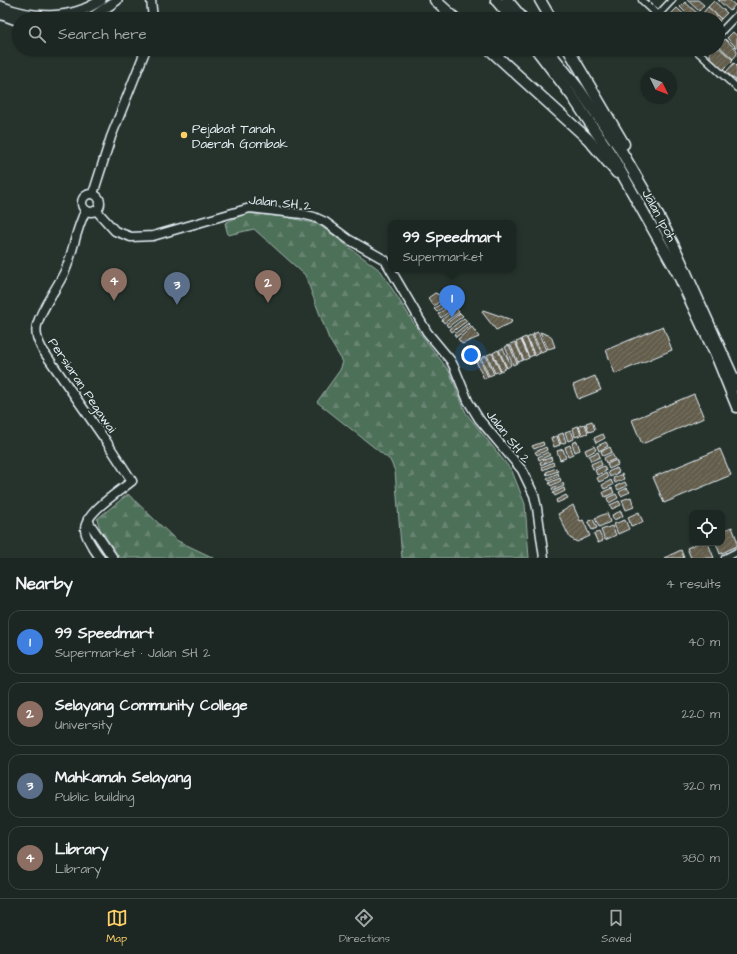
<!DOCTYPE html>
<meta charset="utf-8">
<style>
:root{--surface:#1c2622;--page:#252e2a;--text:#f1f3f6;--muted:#a0a5a5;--line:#3a4340;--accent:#ffd166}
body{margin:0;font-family:"Architects Daughter",sans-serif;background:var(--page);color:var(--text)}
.controls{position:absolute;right:12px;bottom:12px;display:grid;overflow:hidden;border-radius:8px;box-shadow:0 1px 3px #0004}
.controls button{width:36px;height:36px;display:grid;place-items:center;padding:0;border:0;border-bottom:1px solid var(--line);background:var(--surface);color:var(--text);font:20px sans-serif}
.compass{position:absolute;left:641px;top:68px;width:36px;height:36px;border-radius:50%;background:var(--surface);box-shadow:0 1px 3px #0004;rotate:133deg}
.you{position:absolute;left:471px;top:355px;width:14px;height:14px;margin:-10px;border:3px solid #fff;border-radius:50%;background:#1a73e8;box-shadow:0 0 0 6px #1a73e833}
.badge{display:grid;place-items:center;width:26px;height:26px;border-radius:50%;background:var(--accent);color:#fff;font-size:13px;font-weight:700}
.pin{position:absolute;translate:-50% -33px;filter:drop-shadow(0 1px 2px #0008)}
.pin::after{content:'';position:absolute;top:21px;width:14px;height:12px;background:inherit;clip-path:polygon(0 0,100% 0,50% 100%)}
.popup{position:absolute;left:388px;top:220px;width:128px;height:52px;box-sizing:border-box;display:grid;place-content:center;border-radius:8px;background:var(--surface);filter:drop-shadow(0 1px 3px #0005);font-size:13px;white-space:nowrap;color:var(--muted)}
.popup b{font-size:15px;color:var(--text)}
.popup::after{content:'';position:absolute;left:50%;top:100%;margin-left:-8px;border:8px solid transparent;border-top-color:var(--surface)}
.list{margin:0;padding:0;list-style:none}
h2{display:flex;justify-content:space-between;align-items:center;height:52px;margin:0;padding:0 16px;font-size:17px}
h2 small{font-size:13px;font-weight:400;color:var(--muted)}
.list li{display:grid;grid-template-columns:26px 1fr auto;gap:12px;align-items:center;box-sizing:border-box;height:64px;margin:0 8px 8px;padding:0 8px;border:1px solid var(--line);border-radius:12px}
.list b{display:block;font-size:15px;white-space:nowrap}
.list p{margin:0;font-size:13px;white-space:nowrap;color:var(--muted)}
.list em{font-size:13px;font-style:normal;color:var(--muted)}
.icon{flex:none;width:22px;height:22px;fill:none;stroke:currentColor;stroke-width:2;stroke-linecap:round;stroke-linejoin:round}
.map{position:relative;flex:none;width:737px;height:558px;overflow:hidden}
.search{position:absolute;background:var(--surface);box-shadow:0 1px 3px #0004;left:12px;right:12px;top:12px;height:44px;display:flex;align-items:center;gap:10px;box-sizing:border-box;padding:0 14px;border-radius:22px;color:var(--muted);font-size:15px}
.sheet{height:340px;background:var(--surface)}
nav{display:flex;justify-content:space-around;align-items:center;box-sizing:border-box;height:56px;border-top:1px solid var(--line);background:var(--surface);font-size:11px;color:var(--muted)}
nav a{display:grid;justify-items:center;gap:2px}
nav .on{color:var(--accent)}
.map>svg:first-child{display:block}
</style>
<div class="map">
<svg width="737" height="558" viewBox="0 0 737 558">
<defs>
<pattern id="forest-firs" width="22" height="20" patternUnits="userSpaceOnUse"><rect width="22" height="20" fill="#4e6f59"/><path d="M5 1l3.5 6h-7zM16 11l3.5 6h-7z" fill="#688472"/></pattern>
<pattern id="building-hatch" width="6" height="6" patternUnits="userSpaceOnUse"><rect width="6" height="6" fill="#635d4c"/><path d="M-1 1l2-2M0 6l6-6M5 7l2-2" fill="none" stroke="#797567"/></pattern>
</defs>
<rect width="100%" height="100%" fill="#26332d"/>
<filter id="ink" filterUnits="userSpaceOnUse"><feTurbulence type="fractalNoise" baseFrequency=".025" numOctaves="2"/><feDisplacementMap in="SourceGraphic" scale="8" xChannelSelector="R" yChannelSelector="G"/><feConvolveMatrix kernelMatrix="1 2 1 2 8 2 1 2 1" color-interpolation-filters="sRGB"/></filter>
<g filter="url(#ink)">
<!-- forest -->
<g fill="url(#forest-firs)" stroke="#9bb0a8">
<path d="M 246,213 L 286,217 L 318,224 L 381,271 L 420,333 L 449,371 L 466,413 L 512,471 L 525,504 L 529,558 L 402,558 L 395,471 L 390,460 L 317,402 L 340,370 L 343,362 L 329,339 L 305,275 L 254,229 L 228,235 L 225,223 Z"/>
<path d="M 128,494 L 176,540 L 214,558 L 120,558 L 100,529 L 97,519 Z"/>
</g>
<!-- building -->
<g fill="url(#building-hatch)" stroke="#e8f1f8">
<path d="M 687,0 L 698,0 L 704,5 L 699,11 Z"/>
<path d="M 718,0 L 729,0 L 735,5 L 730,11 Z"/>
<path d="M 714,1 L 727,13 L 721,19 L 708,7 Z"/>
<path d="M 685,2 L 697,13 L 692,19 L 680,7 Z"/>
<path d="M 708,7 L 721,19 L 718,23 L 718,19 L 707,19 L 702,14 Z"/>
<path d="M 677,8 L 689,19 L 674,19 L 670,15 Z"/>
<path d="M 699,15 L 704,19 L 696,19 Z"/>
<path d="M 733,32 L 737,36 L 737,48 L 727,38 Z"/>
<path d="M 725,39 L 737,50 L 737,54 L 733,59 L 719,46 Z"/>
<path d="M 718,47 L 733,60 L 723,70 L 710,58 L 710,51 L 712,49 L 718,49 Z"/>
<path d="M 734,63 L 737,66 L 737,81 L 726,72 Z"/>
<path d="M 435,293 L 445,297 L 434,306 L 428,298 Z"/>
<path d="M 449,297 L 451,301 L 437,312 L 434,309 Z"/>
<path d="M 453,303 L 456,306 L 441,318 L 438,314 Z"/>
<path d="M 456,308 L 459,312 L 444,323 L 442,320 Z"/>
<path d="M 483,310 L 512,320 L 511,323 L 496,330 L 482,312 Z"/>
<path d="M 460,313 L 463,316 L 448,327 L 446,324 Z"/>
<path d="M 464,318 L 467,321 L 452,332 L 450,329 Z"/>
<path d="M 468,323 L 471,326 L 456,337 L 454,334 Z"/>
<path d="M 663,326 L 672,350 L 615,374 L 606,350 Z"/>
<path d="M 472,327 L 479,337 L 462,344 L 458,339 Z"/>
<path d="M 538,332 L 546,350 L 541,352 L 533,334 Z"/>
<path d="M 540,332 L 551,336 L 555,347 L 548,349 Z"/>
<path d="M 532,335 L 540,353 L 535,356 L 527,338 Z"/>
<path d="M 526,337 L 534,355 L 529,357 L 521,339 Z"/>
<path d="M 521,340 L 529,358 L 524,360 L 516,342 Z"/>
<path d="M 515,342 L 523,360 L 518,362 L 510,344 Z"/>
<path d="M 509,345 L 517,363 L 513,365 L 505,347 Z"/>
<path d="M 503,348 L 511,365 L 507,368 L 499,350 Z"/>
<path d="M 498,350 L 506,368 L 501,371 L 493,353 Z"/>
<path d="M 492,353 L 500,371 L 495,373 L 487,355 Z"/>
<path d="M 486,356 L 494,374 L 489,376 L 481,358 Z"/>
<path d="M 480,359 L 488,377 L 484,379 L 476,361 Z"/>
<path d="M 595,376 L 601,390 L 578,399 L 573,385 Z"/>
<path d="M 694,394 L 704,418 L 642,444 L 632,420 Z"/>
<path d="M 592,421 L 595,430 L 589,432 L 586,423 Z"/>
<path d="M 585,424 L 588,433 L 582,435 L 579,426 Z"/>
<path d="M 578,426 L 581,435 L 575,437 L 573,428 Z"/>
<path d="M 571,430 L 574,439 L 568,441 L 565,432 Z"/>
<path d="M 563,433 L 566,442 L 561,444 L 558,435 Z"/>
<path d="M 603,434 L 605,438 L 596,443 L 594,438 Z"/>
<path d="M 557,436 L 560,445 L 554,447 L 551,438 Z"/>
<path d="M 577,441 L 580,450 L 575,452 L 572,443 Z"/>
<path d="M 543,442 L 544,445 L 534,449 L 532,446 Z"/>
<path d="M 606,442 L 608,446 L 599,451 L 597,446 Z"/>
<path d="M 570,445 L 573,454 L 568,456 L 565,447 Z"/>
<path d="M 594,446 L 596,450 L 587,455 L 585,450 Z"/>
<path d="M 546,447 L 547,450 L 537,455 L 535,452 Z"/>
<path d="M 610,447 L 612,452 L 603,456 L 601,451 Z"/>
<path d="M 563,449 L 566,458 L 560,460 L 557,451 Z"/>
<path d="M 720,449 L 731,475 L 664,503 L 653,477 Z"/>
<path d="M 548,452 L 550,455 L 539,460 L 538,457 Z"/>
<path d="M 598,452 L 600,457 L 591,461 L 589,456 Z"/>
<path d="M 612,454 L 615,459 L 606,463 L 604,458 Z"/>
<path d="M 551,457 L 552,460 L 541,465 L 540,462 Z"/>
<path d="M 600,460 L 602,465 L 593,469 L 591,464 Z"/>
<path d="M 616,460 L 618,465 L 609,469 L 607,464 Z"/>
<path d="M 553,462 L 554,465 L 543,470 L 542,467 Z"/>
<path d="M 604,466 L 606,471 L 597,475 L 595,470 Z"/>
<path d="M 556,468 L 558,471 L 547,475 L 546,472 Z"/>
<path d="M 617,468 L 619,472 L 610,477 L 608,472 Z"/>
<path d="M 558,473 L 559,476 L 549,481 L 547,478 Z"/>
<path d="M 606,473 L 608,478 L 599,482 L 597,478 Z"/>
<path d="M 622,474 L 624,479 L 615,483 L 613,478 Z"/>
<path d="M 560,478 L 561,481 L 551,486 L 549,483 Z"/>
<path d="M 611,480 L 613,485 L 604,489 L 602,485 Z"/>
<path d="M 625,482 L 627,486 L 618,490 L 616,486 Z"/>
<path d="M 563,483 L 564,486 L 553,491 L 552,488 Z"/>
<path d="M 564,488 L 565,491 L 555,496 L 553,493 Z"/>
<path d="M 612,488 L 614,493 L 605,497 L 603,492 Z"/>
<path d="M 627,488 L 630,492 L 621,496 L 619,492 Z"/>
<path d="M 616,494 L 618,498 L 609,503 L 607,498 Z"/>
<path d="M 566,495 L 568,498 L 557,503 L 556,500 Z"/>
<path d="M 631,497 L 634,507 L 626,510 L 622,500 Z"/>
<path d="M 619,501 L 621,505 L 612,509 L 610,505 Z"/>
<path d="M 573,505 L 580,521 L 583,520 L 590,536 L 577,542 L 570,538 L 558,514 Z"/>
<path d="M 621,511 L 623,516 L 614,520 L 612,515 Z"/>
<path d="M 639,512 L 643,522 L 631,526 L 628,517 Z"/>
<path d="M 607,513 L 610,522 L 599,527 L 595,518 Z"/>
<path d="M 593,519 L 597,528 L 592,530 L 588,522 Z"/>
<path d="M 625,520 L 629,529 L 618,534 L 614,524 Z"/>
<path d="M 612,526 L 616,535 L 605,540 L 601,530 Z"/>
<path d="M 732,527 L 737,540 L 737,546 L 720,554 L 716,543 L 722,543 L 722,531 Z"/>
<path d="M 599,532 L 603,541 L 598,543 L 594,534 Z"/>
<path d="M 698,543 L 708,543 L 714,558 L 691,558 L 687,548 Z"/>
<path d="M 681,550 L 684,558 L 664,558 Z"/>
</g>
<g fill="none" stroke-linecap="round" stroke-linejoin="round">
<defs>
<g id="minor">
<path d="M 642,0 L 662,19"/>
<path d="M 658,15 L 672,0"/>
<path d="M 718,35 L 737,15"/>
<path d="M 695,49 L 737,88"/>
<path d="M 725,558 L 737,552"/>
</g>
<g id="tertiary">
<path d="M 151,0 L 153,19"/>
<path d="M 93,194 L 111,137 L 146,49"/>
<circle cx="91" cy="203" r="9"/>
<path d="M 86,210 C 75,230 74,251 65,271 C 57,289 42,306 37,325 C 35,334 38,341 42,349 L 106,441 L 132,481 C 120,491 84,513 85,530 C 86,540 95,550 100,558"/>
<path d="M 96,210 L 115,231 L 131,237 L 153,236 L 250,208 L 302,214 L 314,217 L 325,222 L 348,239 L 385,260 L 427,332 L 451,361 L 455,369 L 468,401 L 479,419 L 522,470 L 534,495 L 537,508 L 544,558"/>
<path d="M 88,519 L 90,524 L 113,558"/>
</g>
<g id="secondary">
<path d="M 0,6 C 32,19 71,21 101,0"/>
<path d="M 0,14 L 19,21"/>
<path d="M 83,19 L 94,16 L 117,0"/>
</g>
<g id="trunk">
<path d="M 435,0 L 456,19"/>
<path d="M 496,0 L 512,19"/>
<path d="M 507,0 L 523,19"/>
<path d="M 540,0 L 551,19"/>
<path d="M 489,49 L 588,139 L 617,173"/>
<path d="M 536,49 L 572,96 L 612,156 L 677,272 L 718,360 L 737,407"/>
<path d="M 547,49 L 579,89 L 619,147 L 651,202 L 673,244 L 737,386"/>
<path d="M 568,49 L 624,144"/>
</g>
</defs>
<!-- minor casing -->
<use href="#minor" stroke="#e8f1f8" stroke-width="9"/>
<!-- tertiary casing -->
<use href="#tertiary" stroke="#e8f1f8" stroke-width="11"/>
<!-- secondary casing -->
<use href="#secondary" stroke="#e8f1f8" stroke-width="12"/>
<!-- trunk casing -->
<use href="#trunk" stroke="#e8f1f8" stroke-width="13"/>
<!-- minor -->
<use href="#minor" stroke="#26332d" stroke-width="6"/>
<!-- tertiary -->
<use href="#tertiary" stroke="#26332d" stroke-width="8"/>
<!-- secondary -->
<use href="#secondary" stroke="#26332d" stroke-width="9"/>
<!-- trunk -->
<use href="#trunk" stroke="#26332d" stroke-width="10"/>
</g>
</g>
<!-- markers -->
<circle fill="#ffd166" stroke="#26332d" stroke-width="1.5" cx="184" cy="135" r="4"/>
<g text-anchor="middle" stroke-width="3.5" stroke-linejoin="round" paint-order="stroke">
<!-- poi labels -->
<g font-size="13" fill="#e8f1f8" stroke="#26332d" text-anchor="start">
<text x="192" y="133">Pejabat Tanah<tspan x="192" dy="15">Daerah Gombak</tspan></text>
</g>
<!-- street labels -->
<g font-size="13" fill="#e8f1f8" stroke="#26332d">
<text transform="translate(280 202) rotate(6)" y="5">Jalan SH 2</text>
<text transform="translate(660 215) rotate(61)" y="5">Jalan Ipoh</text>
<text transform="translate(83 385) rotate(56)" y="5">Persiaran Pegawai</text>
<text transform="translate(509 436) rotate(52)" y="5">Jalan SH 2</text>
</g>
</g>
</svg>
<div class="controls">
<button><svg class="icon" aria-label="locate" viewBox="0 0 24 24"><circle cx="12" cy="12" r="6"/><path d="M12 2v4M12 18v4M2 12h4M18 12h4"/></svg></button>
</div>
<svg class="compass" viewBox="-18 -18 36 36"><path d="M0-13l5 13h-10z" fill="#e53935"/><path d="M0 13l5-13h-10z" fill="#a0a5a5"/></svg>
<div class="you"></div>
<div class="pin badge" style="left:452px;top:318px;background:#3f7fe0">1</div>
<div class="popup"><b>99 Speedmart</b>Supermarket</div>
<div class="pin badge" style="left:268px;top:303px;background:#8d6e63">2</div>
<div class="pin badge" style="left:177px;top:305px;background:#5c6f8a">3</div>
<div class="pin badge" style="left:114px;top:301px;background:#8d6e63">4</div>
<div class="search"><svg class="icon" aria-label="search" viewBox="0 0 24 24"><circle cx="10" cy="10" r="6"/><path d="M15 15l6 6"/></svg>Search here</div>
</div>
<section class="sheet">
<h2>Nearby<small>4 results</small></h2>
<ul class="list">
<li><span class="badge" style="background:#3f7fe0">1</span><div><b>99 Speedmart</b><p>Supermarket · Jalan SH 2</p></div><em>40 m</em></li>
<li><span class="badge" style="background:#8d6e63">2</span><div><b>Selayang Community College</b><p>University</p></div><em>220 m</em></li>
<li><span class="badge" style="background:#5c6f8a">3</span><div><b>Mahkamah Selayang</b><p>Public building</p></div><em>320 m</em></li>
<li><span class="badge" style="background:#8d6e63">4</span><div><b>Library</b><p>Library</p></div><em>380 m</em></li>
</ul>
</section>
<nav>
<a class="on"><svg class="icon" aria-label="map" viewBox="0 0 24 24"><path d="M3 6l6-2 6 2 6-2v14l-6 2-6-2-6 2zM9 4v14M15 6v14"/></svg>Map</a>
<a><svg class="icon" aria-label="directions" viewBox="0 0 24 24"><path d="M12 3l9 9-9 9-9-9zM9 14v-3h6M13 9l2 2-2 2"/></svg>Directions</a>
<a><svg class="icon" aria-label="saved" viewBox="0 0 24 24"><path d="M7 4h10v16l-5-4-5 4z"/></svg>Saved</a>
</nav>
